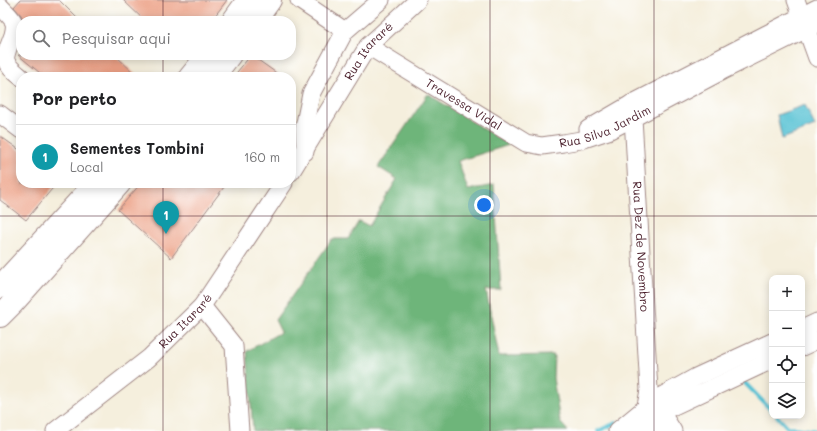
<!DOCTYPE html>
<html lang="pt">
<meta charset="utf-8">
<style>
:root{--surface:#fff;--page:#f2f2f2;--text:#202124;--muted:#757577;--line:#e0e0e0;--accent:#d1495b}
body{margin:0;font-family:Mali,sans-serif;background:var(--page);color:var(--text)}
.controls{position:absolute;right:12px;bottom:12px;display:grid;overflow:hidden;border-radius:8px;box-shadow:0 2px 10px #0003}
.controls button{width:36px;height:36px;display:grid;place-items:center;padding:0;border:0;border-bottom:1px solid var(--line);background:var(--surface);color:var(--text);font:20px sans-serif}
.you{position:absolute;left:484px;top:205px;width:14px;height:14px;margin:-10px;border:3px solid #fff;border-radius:50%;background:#1a73e8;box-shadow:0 0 0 6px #1a73e833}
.badge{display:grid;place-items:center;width:26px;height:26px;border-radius:50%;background:var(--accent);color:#fff;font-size:13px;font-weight:700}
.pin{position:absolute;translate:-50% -33px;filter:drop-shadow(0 1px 2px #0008)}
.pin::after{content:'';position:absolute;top:21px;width:14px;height:12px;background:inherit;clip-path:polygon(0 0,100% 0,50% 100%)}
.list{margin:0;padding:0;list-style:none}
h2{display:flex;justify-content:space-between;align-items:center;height:52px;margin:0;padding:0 16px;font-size:17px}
h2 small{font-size:13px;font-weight:400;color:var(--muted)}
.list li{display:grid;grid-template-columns:26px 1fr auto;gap:12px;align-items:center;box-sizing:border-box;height:64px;padding:0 16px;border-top:1px solid var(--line)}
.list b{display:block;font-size:15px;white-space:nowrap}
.list p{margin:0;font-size:13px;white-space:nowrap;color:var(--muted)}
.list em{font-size:13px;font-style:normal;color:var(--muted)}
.icon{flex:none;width:22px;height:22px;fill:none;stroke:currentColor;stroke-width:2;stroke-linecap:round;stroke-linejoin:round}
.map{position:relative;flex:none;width:817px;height:431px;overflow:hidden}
.search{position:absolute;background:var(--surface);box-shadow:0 2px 10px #0003;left:16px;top:16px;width:280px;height:44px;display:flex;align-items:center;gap:10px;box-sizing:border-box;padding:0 14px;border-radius:16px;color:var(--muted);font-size:15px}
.panel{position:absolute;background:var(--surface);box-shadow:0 2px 10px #0003;left:16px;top:72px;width:280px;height:116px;border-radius:16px}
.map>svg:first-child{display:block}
</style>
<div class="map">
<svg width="817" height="431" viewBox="0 0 817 431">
<rect width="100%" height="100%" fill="#fff"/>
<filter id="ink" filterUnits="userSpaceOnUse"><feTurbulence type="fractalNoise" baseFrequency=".025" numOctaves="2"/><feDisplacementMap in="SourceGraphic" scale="8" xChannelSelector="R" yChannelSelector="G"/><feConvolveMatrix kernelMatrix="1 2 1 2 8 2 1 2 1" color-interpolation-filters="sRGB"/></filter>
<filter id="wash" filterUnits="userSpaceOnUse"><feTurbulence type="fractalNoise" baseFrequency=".012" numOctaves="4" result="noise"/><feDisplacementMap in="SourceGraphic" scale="16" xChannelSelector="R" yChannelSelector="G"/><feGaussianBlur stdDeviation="0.9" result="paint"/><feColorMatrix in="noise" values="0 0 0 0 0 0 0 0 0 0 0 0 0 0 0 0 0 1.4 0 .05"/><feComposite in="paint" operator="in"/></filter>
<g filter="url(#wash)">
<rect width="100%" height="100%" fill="#f5efdd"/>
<!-- forest -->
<path fill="#6eb57a" stroke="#5c6a52" d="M 428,94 L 509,145 L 458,161 L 468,190 L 494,185 L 501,290 L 486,290 L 499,356 L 554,355 L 553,378 L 560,422 L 568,431 L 253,431 L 247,351 L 281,332 L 275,320 L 332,239 L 348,239 L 359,221 L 369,226 L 397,179 L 378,167 Z"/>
<!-- water -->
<path fill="#58c2d4" stroke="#517080" d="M 805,105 L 815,126 L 782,139 L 777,115 Z"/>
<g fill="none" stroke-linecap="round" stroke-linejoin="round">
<!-- stream -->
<g stroke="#58c2d4" stroke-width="4">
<path d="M 742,380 L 772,411"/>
<path d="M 777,416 L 787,427 L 817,431"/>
<path d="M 598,431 L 616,423"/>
</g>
</g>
<g id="blocks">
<!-- building -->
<g fill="#eca085">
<path d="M 20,0 L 59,0 L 80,21 L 24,21 L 21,15 L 14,7 Z"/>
<path d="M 123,0 L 227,0 L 211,21 L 145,21 Z"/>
<path d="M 18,55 L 115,55 L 138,77 L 45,77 Z"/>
<path d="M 251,55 L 282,77 L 233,77 Z"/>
<path d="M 0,136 L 21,151 L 21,183 L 57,183 L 26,220 L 0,200 Z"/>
<path d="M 141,183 L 227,183 L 171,258 L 118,210 Z"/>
</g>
</g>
</g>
<g filter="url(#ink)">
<use href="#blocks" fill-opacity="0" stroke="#a08784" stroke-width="1"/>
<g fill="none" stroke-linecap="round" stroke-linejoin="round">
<defs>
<g id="minor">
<path d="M 299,0 L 345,31"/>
<path d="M 796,0 L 817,58"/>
<path d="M 0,6 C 4,11 12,17 14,23 C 15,27 14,31 13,35 C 4,60 0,60 21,77"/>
<path id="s1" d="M 368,46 L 526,143 L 542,146 L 563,143 L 581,140 L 608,131 L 722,71 L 817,24"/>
<path id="s2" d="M 631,104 L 633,118 L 649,390 L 646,406 L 650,419 L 657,431"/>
<path d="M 0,114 L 21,130"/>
<path d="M 588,129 L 631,104 L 817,8"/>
<path d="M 305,152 L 304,128 L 311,94 L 345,31 L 381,0"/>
<path id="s3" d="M 291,172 L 368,46 L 418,0"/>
<path d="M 202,306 L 234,346 L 240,431"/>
<path d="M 802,329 L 817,322"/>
<path d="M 802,347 L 817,340"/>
<path d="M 657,401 L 661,412 L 673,431"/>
<path id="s4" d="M 55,431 L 149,358 L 202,306 L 284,183"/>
<path d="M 617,431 L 656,399 L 696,377 L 772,342"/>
<path d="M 636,431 L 661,412 L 772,360"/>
</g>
<g id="major">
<path d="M 233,21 L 248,0"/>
<path d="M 255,21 L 270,0"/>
<path d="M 190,77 L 208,55"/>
<path d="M 213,77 L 230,55"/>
<path d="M 0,287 L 96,183"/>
<path d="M 0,316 L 13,303 L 120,183"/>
</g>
</defs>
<!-- minor casing -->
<use href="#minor" stroke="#a08784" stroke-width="19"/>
<!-- major casing -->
<use href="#major" stroke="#a08784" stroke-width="24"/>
<!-- minor -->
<use href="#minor" stroke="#fff" stroke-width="17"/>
<!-- major -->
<use href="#major" stroke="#fff" stroke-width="22"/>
</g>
</g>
<!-- grid -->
<path fill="none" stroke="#4a1f2b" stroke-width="1" stroke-opacity="0.55" d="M 163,0 L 163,21M 327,0 L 327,431M 490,0 L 490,431M 654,0 L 654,431M 163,55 L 163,77M 163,183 L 163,431M 0,216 L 817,216"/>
<g text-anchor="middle" stroke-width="4" stroke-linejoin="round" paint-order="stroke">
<!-- street labels -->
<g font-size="12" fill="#4a1f2b" stroke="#fff">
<text dy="4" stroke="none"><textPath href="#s3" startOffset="144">Rua Itararé</textPath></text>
<text dy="4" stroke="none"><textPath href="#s1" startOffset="112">Travessa Vidal</textPath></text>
<text dy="4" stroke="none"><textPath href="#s1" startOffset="268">Rua Silva Jardim</textPath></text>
<text dy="4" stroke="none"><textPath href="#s2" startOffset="143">Rua Dez de Novembro</textPath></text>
<text dy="4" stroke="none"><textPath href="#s4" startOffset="171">Rua Itararé</textPath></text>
</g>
</g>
</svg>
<div class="controls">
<button>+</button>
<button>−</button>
<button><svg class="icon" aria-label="locate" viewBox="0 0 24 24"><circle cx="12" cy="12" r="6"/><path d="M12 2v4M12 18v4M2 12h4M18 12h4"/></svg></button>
<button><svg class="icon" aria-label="layers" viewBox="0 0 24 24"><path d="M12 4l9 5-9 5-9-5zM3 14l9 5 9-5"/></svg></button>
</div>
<div class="you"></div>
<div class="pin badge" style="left:166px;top:234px;background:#0f9aa8">1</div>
<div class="search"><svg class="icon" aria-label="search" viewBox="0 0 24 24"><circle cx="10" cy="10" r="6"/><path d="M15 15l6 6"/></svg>Pesquisar aqui</div>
<section class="panel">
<h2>Por perto<small></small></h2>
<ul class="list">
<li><span class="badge" style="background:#0f9aa8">1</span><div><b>Sementes Tombini</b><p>Local</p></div><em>160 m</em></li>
</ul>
</section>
</div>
